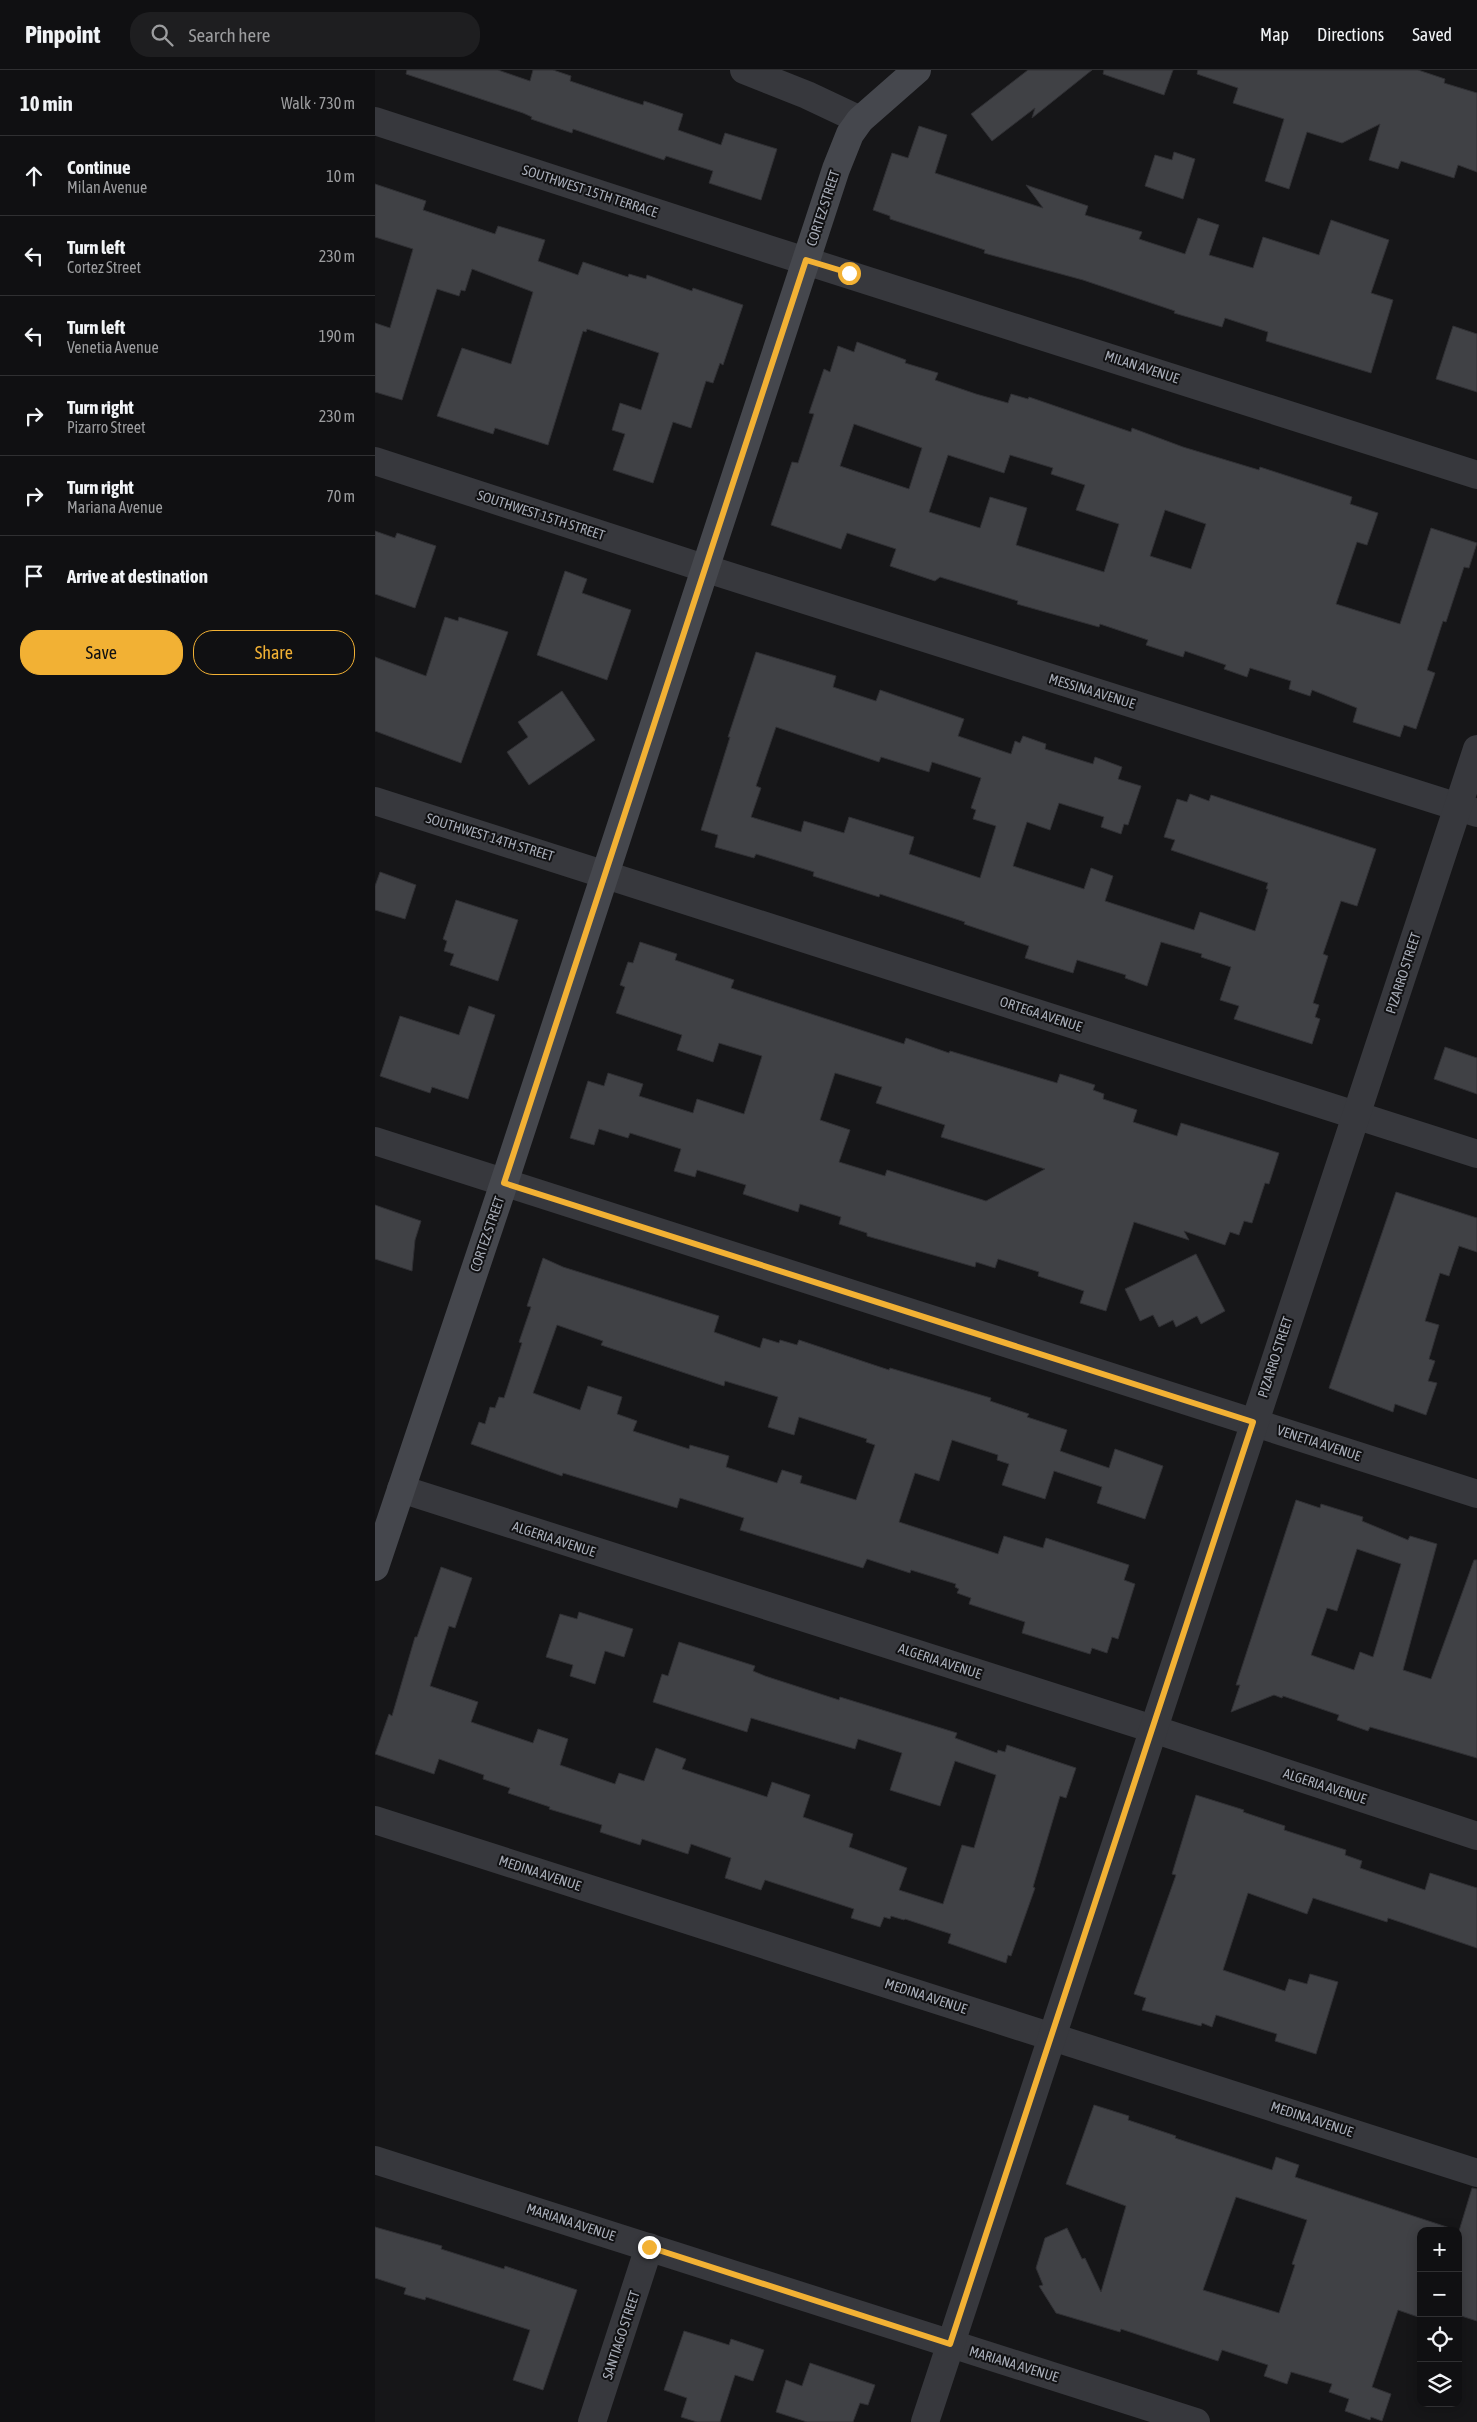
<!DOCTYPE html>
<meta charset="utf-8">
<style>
:root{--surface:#101012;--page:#1e1e20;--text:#f1f3f6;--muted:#9c9d9f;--line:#303032;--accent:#f2b134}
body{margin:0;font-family:"Asap Condensed",sans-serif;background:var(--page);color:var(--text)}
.controls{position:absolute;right:15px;bottom:15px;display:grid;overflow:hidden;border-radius:10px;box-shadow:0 2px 12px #0003}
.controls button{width:45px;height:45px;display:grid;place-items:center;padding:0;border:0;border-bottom:1px solid var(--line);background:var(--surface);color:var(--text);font:25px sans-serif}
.stop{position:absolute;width:15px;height:15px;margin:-11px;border:4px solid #f2b134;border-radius:50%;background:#fff}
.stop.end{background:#f2b134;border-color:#fff;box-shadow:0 1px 5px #0008}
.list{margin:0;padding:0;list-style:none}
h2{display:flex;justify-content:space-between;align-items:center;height:65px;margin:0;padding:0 20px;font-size:21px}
h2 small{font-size:16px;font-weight:400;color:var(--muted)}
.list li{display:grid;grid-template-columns:32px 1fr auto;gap:15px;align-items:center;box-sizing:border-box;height:80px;padding:0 20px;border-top:1px solid var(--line)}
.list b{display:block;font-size:19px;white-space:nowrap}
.list p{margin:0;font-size:16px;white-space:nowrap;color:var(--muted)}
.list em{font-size:16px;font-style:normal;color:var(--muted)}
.actions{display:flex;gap:10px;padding:15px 20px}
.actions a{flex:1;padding:11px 0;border:1px solid var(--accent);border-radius:20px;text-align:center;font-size:18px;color:var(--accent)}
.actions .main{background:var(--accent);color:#111}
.icon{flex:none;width:28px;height:28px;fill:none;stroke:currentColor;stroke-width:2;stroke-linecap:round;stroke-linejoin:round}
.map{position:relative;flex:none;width:1102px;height:2352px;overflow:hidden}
header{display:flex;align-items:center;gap:30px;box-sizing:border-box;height:70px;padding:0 25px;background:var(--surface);border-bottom:1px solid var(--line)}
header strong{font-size:24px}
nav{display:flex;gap:28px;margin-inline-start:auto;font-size:18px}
.search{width:350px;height:45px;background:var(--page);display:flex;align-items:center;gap:12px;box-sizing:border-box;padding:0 18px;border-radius:20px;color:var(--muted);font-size:19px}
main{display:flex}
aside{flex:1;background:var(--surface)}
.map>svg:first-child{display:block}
</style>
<header>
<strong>Pinpoint</strong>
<div class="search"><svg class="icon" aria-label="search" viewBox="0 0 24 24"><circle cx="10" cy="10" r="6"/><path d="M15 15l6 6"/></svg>Search here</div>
<nav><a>Map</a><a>Directions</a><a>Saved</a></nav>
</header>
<main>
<aside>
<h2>10 min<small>Walk · 730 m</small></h2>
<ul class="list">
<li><svg class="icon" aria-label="ahead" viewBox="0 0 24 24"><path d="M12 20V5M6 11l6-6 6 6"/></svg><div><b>Continue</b><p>Milan Avenue</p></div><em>10 m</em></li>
<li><svg class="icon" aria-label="left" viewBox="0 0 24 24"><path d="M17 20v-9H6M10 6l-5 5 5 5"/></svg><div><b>Turn left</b><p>Cortez Street</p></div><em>230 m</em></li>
<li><svg class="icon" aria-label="left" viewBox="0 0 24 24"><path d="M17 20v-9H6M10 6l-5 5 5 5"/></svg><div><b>Turn left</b><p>Venetia Avenue</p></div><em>190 m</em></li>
<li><svg class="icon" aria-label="right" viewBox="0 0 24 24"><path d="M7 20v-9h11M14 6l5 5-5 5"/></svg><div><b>Turn right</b><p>Pizarro Street</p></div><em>230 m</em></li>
<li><svg class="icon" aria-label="right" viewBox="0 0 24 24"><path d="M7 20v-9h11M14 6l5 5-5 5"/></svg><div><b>Turn right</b><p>Mariana Avenue</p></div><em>70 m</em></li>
<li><svg class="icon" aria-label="arrive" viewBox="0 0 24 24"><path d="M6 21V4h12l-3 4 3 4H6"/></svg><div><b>Arrive at destination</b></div></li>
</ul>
<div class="actions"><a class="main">Save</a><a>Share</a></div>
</aside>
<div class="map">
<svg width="1102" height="2352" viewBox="0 0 1102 2352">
<rect width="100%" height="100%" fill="#161618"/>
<!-- building -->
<g fill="#404145" stroke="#303034" fill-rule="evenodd">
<path d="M 32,0 L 123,0 L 155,11 L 158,0 L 178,0 L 196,6 L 195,11 L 246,28 L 268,35 L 269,31 L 308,44 L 303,60 L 346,75 L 350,63 L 402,79 L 386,130 L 334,113 L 338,101 L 291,86 L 289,90 L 198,59 L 197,63 L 156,49 L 157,47 L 148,43 L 31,4 Z"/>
<path d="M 653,0 L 717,0 L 657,48 L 660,38 L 617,71 L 596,44 Z"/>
<path d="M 729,0 L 798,0 L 789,25 L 728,4 Z"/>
<path d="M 823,0 L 1043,0 L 1070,9 L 1069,13 L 1102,23 L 1102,102 L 1083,95 L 1079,108 L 1026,91 L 1023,99 L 994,90 L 1005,54 L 967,73 L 932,62 L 914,119 L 890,111 L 909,49 L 858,33 L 863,18 L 822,4 Z"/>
<path d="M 544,56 L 572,65 L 560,103 L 668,138 L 651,115 L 713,136 L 710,145 L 767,162 L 764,169 L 810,184 L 823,148 L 844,155 L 834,185 L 878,198 L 888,167 L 944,185 L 956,150 L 1014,170 L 996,223 L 1018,230 L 996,303 L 891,271 L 893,262 L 850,248 L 847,257 L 799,243 L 800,241 L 708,210 L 609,183 L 610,180 L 515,149 L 515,146 L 498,140 L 517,83 L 533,88 Z"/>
<path d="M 799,82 L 820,89 L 808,129 L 770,116 L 780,85 L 797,90 Z"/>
<path d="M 0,114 L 51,131 L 48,140 L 120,164 L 123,156 L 170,170 L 163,191 L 203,205 L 208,192 L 253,207 L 254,204 L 271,209 L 272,205 L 317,221 L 318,218 L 368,235 L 348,295 L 345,293 L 338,313 L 331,311 L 316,358 L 298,352 L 278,413 L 238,400 L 250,364 L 237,360 L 245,333 L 266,340 L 284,283 L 212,259 L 211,262 L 208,261 L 173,375 L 120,358 L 118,364 L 62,346 L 87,278 L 136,294 L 158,222 L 97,199 L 90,221 L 86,220 L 84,226 L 62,219 L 27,330 L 0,322 L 0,253 L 15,258 L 38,179 L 0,167 Z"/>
<path d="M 1078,256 L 1102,264 L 1102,322 L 1061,309 Z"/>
<path d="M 482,272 L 531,290 L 530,293 L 563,303 L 560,310 L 601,324 L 633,333 L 636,324 L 653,329 L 654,327 L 756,362 L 757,358 L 808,377 L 884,400 L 885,397 L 977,427 L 975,434 L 1003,443 L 992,475 L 982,472 L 961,534 L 1025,554 L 1056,458 L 1102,473 L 1094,498 L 1089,497 L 1071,552 L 1068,551 L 1052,600 L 1060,603 L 1041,659 L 1029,655 L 1025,667 L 978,652 L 982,638 L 937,620 L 935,626 L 914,619 L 916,611 L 875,598 L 872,607 L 849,599 L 851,595 L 810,581 L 808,587 L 771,575 L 773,570 L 725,554 L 724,557 L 642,534 L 643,531 L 565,507 L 560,511 L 515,496 L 521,479 L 472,463 L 466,479 L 396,455 L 417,392 L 423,393 L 439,344 L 434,343 L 449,299 L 455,302 L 463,276 L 479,282 ZM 479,354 L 547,378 L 534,419 L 465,396 ZM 573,385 L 629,403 L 635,385 L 678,398 L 676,404 L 710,415 L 701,440 L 744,454 L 729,502 L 641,475 L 652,438 L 615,427 L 605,458 L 554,442 ZM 790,440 L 831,454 L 816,499 L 775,486 Z"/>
<path d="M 0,461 L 20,468 L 22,463 L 61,476 L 40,538 L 0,524 Z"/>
<path d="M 190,501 L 212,509 L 207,523 L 256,540 L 232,610 L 162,585 Z"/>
<path d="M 70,547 L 83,551 L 84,547 L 133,562 L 86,693 L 0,661 L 0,587 L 51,606 Z"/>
<path d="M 381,582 L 461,606 L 458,617 L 501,631 L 505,620 L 589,649 L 583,666 L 636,684 L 640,671 L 645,673 L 648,666 L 671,674 L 670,679 L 718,694 L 720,687 L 747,697 L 743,709 L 766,716 L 753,755 L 749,754 L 746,764 L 726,757 L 729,747 L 684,733 L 675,760 L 652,752 L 638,796 L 709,819 L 716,798 L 738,806 L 730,831 L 819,860 L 825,842 L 880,861 L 893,819 L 891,819 L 893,813 L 796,780 L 800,770 L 789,767 L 802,729 L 812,732 L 815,724 L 834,731 L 836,725 L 1001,779 L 982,836 L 966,831 L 948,884 L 953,886 L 938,933 L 944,935 L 940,947 L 945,949 L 937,974 L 859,949 L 864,936 L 845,930 L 856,897 L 826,887 L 827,884 L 786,872 L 772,916 L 750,908 L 751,905 L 702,890 L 698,903 L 650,888 L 654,876 L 589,854 L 590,852 L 505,824 L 504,827 L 438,806 L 439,802 L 381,784 L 379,788 L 340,777 L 343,765 L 326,760 L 355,667 L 353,667 ZM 401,657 L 504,692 L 506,687 L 554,702 L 557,692 L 606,708 L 596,738 L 601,740 L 598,749 L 621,756 L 605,808 L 534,784 L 539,767 L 474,747 L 469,763 L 429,751 L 426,762 L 376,747 L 386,718 L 381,716 Z"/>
<path d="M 187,621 L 220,670 L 154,715 L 132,682 L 153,667 L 143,652 Z"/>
<path d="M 5,802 L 41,815 L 30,849 L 0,840 L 0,816 Z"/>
<path d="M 81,830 L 143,850 L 123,911 L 75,895 L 79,884 L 69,881 L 72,871 L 68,869 Z"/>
<path d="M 265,872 L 302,884 L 300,890 L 359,910 L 356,918 L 529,974 L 531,968 L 574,983 L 575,981 L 682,1013 L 685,1004 L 720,1015 L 718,1020 L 729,1024 L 728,1029 L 762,1040 L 758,1052 L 802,1066 L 806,1053 L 904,1083 L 894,1114 L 890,1113 L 877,1153 L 869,1151 L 864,1165 L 855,1162 L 850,1175 L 809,1161 L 814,1170 L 759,1152 L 731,1241 L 705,1233 L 709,1221 L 663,1206 L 664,1202 L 623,1189 L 620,1198 L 601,1192 L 600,1197 L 492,1166 L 492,1163 L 464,1154 L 466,1147 L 425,1134 L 423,1142 L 368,1124 L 371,1115 L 322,1100 L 320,1107 L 299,1101 L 306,1079 L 255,1063 L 253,1068 L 224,1059 L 219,1075 L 195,1068 L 213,1011 L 229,1016 L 233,1003 L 268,1014 L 264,1026 L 318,1043 L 322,1029 L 369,1044 L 387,986 L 344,973 L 338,992 L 302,980 L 307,965 L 241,943 L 250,917 L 245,915 L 253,892 L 258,893 ZM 460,1003 L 507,1017 L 501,1033 L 570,1055 L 566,1067 L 670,1099 L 611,1131 L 512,1100 L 510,1106 L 464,1092 L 475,1060 L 445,1050 Z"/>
<path d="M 94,936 L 120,945 L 93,1029 L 57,1017 L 55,1023 L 5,1006 L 25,946 L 84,965 Z"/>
<path d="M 1070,977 L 1102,988 L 1102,1024 L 1059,1009 Z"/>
<path d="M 1021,1122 L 1102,1148 L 1102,1182 L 1084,1176 L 1074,1206 L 1065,1203 L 1050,1251 L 1064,1255 L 1054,1289 L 1060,1291 L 1053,1311 L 1062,1313 L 1051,1345 L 1020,1334 L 1018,1342 L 954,1318 Z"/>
<path d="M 0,1135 L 46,1151 L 40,1170 L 37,1201 L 0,1189 Z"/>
<path d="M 821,1184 L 850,1241 L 826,1254 L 822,1246 L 801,1257 L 798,1250 L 784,1257 L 778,1245 L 765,1251 L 750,1219 Z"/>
<path d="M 168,1188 L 188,1197 L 344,1246 L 339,1262 L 385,1278 L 388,1268 L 404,1273 L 405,1270 L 422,1275 L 424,1270 L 514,1300 L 515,1298 L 616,1328 L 615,1331 L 654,1344 L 652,1347 L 692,1360 L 685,1381 L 734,1398 L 740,1379 L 788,1396 L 770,1449 L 722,1433 L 727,1417 L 679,1401 L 670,1429 L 627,1415 L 634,1394 L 622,1390 L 623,1385 L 577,1370 L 564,1411 L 540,1403 L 524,1452 L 623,1484 L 629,1466 L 668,1478 L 671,1468 L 754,1495 L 749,1510 L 760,1514 L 743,1569 L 737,1567 L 732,1583 L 717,1578 L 715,1584 L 647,1563 L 650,1552 L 594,1534 L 596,1528 L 582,1523 L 584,1519 L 580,1517 L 581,1514 L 536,1500 L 535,1503 L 492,1489 L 488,1498 L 365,1460 L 369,1448 L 305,1428 L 302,1438 L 188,1403 L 187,1406 L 96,1374 L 104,1352 L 110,1354 L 115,1337 L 120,1338 L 124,1327 L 129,1328 L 147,1273 L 144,1272 L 156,1237 L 152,1236 ZM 182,1255 L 228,1271 L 226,1275 L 349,1316 L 350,1311 L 403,1327 L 393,1357 L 419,1365 L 424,1347 L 492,1369 L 491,1372 L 500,1375 L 481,1430 L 425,1413 L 427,1406 L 407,1400 L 402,1413 L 351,1397 L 354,1386 L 315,1375 L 314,1379 L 258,1361 L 262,1351 L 242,1344 L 247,1327 L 213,1316 L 205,1340 L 158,1323 Z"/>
<path d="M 921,1430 L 945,1438 L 946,1434 L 988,1447 L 987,1451 L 1033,1470 L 1035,1466 L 1062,1474 L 1028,1600 L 1056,1609 L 1099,1490 L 1102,1490 L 1102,1688 L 995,1657 L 993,1661 L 962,1650 L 964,1645 L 908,1626 L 907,1628 L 899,1625 L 856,1642 L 865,1615 L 861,1615 ZM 982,1479 L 1026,1494 L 998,1587 L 985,1582 L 979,1600 L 936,1585 L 952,1538 L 962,1541 Z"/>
<path d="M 66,1497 L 97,1508 L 80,1558 L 74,1556 L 55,1616 L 103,1632 L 96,1652 L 158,1673 L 163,1659 L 193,1669 L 185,1695 L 240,1714 L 244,1703 L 269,1711 L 281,1678 L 311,1689 L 307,1699 L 392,1727 L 397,1712 L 435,1725 L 428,1747 L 478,1764 L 474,1777 L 532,1798 L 524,1820 L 568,1834 L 587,1775 L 599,1778 L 621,1705 L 580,1691 L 565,1736 L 515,1720 L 527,1683 L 483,1669 L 480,1679 L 376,1648 L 372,1662 L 278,1632 L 287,1604 L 293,1606 L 304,1572 L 380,1596 L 378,1601 L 390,1606 L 464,1630 L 465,1627 L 582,1663 L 580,1668 L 622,1683 L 623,1680 L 630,1682 L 632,1675 L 701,1698 L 691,1728 L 685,1726 L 658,1817 L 660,1818 L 636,1886 L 633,1885 L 631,1893 L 573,1873 L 576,1864 L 530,1849 L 529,1850 L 516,1846 L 515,1849 L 509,1847 L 505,1857 L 476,1848 L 479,1839 L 390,1810 L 386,1820 L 350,1808 L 356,1788 L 316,1774 L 313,1784 L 267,1769 L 265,1775 L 225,1762 L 227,1755 L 174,1739 L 175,1737 L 133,1723 L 135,1718 L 108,1709 L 109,1705 L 64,1689 L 59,1704 L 0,1684 L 14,1644 L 17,1646 L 40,1567 L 42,1567 Z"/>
<path d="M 204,1542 L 258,1559 L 249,1587 L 230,1581 L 220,1614 L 195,1606 L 198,1595 L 171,1587 L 185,1544 L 202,1549 Z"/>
<path d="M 821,1725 L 869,1740 L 868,1742 L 910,1756 L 909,1760 L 971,1780 L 970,1785 L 987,1791 L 985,1798 L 1050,1820 L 1055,1803 L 1102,1818 L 1102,1878 L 1013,1848 L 1012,1852 L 938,1828 L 932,1844 L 873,1823 L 848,1900 L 910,1921 L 914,1909 L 932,1914 L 935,1904 L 963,1912 L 941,1984 L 900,1971 L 902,1964 L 841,1945 L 837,1957 L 827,1953 L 826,1956 L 767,1940 L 771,1928 L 759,1924 L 801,1805 L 797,1804 Z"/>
<path d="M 719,2035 L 754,2046 L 753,2050 L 801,2066 L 800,2068 L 897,2100 L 901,2087 L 924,2095 L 920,2107 L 1084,2161 L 1097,2118 L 1102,2119 L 1102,2251 L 1083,2245 L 1083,2161 L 1046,2161 L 1046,2248 L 1023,2240 L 997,2317 L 1016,2324 L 1007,2351 L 996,2347 L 995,2350 L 970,2341 L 974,2329 L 954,2322 L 957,2314 L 916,2302 L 912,2314 L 889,2306 L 893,2295 L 847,2280 L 843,2291 L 746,2259 L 745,2262 L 681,2243 L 664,2216 L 668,2215 L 661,2198 L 670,2168 L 692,2158 L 707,2189 L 710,2188 L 726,2222 L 751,2136 L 691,2114 ZM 861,2127 L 932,2150 L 917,2194 L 920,2195 L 904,2243 L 828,2220 Z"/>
<path d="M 0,2157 L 67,2176 L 66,2179 L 129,2199 L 130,2196 L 202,2220 L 168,2320 L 138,2310 L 155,2260 L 51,2227 L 50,2230 L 29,2224 L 31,2218 L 0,2208 Z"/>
<path d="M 309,2261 L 354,2275 L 356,2269 L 389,2280 L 378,2311 L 360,2305 L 345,2352 L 322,2352 L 306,2347 L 312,2328 L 289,2320 Z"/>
<path d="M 435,2293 L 500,2315 L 493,2335 L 485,2333 L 478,2352 L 432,2352 L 401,2342 L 411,2310 L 427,2316 Z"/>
</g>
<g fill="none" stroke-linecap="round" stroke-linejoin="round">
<!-- street -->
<g stroke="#37383d" stroke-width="28">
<path d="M 369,0 L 432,25 L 485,50"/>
<path d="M 0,51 L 390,178 L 1102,405"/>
<path d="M 0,391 L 332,499 L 1102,743"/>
<path d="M 0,731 L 1102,1084"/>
<path d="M 0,1071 L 1102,1424"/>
<path d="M 26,1419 L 778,1659 L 1102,1766"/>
<path d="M 0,1750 L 1102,2103"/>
<path d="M 0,2090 L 821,2352"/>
<path d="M 217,2352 L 274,2177"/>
<path d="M 550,2352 L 1102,679"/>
</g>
<!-- secondary -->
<path stroke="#45474d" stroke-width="28" d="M 0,1497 L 129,1113 L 461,99 L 475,64 L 485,50 L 542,0"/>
</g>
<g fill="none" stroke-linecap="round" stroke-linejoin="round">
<!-- route -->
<path stroke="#f2b134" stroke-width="6" d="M 274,2177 L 575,2274 L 878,1352 L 129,1113 L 431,190 L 474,203"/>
</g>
<g text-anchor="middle" stroke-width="4" stroke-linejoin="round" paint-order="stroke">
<!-- street labels -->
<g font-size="14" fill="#a8adb8" stroke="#111113">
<text transform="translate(215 121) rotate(18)" y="5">SOUTHWEST 15TH TERRACE</text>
<text transform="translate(448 138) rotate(-72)" y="5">CORTEZ STREET</text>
<text transform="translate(767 297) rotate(18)" y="5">MILAN AVENUE</text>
<text transform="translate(166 445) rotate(18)" y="5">SOUTHWEST 15TH STREET</text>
<text transform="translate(717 621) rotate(17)" y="5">MESSINA AVENUE</text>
<text transform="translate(115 767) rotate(17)" y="5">SOUTHWEST 14TH STREET</text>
<text transform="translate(1028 903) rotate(-72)" y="5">PIZARRO STREET</text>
<text transform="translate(666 944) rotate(18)" y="5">ORTEGA AVENUE</text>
<text transform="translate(112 1164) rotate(-71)" y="5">CORTEZ STREET</text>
<text transform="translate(900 1287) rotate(-72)" y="5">PIZARRO STREET</text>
<text transform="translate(944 1373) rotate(18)" y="5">VENETIA AVENUE</text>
<text transform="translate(179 1469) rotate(18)" y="5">ALGERIA AVENUE</text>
<text transform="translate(565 1591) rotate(18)" y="5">ALGERIA AVENUE</text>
<text transform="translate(950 1716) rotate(18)" y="5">ALGERIA AVENUE</text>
<text transform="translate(165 1803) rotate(18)" y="5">MEDINA AVENUE</text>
<text transform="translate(551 1926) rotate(18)" y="5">MEDINA AVENUE</text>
<text transform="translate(937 2049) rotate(18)" y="5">MEDINA AVENUE</text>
<text transform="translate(196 2152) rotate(18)" y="5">MARIANA AVENUE</text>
<text transform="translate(246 2265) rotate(-72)" y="5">SANTIAGO STREET</text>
<text transform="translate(639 2294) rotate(17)" y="5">MARIANA AVENUE</text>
</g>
</g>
</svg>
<div class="controls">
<button>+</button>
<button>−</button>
<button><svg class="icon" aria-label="locate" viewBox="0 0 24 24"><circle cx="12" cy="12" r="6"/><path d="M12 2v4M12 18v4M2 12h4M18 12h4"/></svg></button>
<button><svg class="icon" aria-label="layers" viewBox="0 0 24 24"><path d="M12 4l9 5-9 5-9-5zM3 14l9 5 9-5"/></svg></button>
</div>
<div class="stop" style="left:474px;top:203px"></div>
<div class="stop end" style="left:274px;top:2177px"></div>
</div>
</main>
